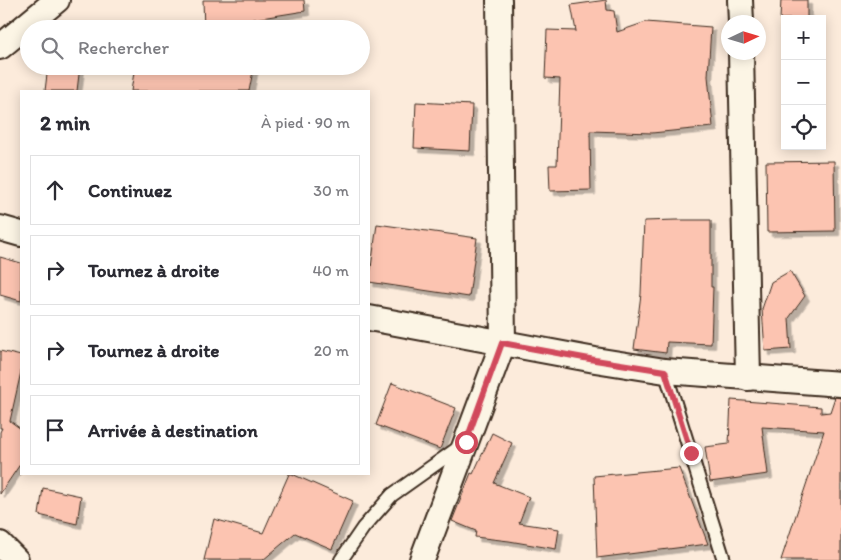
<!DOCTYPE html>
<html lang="fr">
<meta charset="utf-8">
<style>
:root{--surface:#fff;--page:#f7f7f7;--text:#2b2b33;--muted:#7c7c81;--line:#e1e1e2}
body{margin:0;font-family:Itim,sans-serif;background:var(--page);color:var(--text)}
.controls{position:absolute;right:15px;top:15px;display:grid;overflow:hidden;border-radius:0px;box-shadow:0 2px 12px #0003}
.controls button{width:45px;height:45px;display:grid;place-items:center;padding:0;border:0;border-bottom:1px solid var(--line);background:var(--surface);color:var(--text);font:25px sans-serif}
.compass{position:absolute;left:721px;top:15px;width:45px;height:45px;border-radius:50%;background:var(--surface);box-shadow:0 2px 12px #0003;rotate:86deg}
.stop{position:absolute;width:15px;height:15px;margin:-11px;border:4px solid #d1495b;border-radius:50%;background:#fff}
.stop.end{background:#d1495b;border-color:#fff;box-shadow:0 1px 5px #0008}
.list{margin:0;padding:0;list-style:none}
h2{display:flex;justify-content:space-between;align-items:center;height:65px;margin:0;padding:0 20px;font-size:21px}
h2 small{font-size:16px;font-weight:400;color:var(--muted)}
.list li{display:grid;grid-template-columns:32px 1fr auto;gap:15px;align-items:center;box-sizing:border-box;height:70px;margin:0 10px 10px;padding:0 10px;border:1px solid var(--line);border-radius:0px}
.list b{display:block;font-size:19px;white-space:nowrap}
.list em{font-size:16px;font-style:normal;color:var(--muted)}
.icon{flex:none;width:28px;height:28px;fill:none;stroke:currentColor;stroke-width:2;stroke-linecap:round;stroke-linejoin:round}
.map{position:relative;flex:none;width:841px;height:560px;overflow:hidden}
.search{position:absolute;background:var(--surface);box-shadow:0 2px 12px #0003;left:20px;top:20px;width:350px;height:55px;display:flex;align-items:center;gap:12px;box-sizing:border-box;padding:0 18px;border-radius:28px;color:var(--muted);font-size:19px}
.panel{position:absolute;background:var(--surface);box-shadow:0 2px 12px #0003;left:20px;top:90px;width:350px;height:385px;border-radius:0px}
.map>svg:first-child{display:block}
</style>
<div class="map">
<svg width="841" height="560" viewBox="0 0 841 560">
<defs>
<filter id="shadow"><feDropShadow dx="4.5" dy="4.5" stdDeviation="0" flood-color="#0004"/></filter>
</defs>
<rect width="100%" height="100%" fill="#fcebdb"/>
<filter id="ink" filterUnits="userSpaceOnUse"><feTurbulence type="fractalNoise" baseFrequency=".02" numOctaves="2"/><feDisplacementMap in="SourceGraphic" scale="10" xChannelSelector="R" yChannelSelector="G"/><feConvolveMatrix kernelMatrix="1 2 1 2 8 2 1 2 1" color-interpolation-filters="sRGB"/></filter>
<g filter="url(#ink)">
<!-- building -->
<g fill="#fcc4b1" stroke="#3b2a1e" filter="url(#shadow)">
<path d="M 203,0 L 304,0 L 305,11 L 236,22 L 236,29 L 204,29 Z"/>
<path d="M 606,0 L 607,10 L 614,11 L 617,32 L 646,22 L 711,27 L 708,76 L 713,127 L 652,133 L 590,131 L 591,190 L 550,191 L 549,165 L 557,165 L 560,79 L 545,78 L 547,30 L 576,31 L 571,5 Z"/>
<path d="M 781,0 L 807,0 L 807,19 L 780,19 Z"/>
<path d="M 48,66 L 80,66 L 77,91 L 45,91 Z"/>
<path d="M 135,66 L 254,66 L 249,91 L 131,91 Z"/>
<path d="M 416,102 L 472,105 L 470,151 L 414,148 Z"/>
<path d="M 834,161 L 835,231 L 767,232 L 766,162 Z"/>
<path d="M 676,220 L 711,220 L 711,287 L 713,287 L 711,344 L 667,342 L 666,353 L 634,349 L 641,294 L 644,221 Z"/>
<path d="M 377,224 L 477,238 L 469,297 L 369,282 Z"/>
<path d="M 0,257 L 21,263 L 21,301 L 0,295 Z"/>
<path d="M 790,271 L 805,296 L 789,318 L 791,349 L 765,351 L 762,309 L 771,282 Z"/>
<path d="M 0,351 L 21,356 L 21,372 L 10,421 L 21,429 L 21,463 L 0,494 L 0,432 L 2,428 L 0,428 Z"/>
<path d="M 392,383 L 456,408 L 440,449 L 376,425 Z"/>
<path d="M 835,397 L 841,398 L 841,560 L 781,560 L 824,431 L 762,427 L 768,474 L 710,482 L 705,447 L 729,444 L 731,400 L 821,407 L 821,413 L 830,412 Z"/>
<path d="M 492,433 L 512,443 L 494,483 L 529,497 L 519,523 L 559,529 L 556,549 L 509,541 L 475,537 L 476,531 L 452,521 L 471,473 L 473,474 Z"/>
<path d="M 679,468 L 708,544 L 597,558 L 594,476 Z"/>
<path d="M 289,474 L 292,474 L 353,501 L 332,549 L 295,533 L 263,560 L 204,560 L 214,519 L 263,533 Z"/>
<path d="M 43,488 L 81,496 L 77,524 L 39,515 Z"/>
</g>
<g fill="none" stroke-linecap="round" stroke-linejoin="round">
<defs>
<g id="lane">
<path d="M 665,371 L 724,560"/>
<path d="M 341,560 L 363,528 L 392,495 L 461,446"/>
</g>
<g id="street">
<path d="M 740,0 L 741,22"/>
<path d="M 0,47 L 57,0"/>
<path d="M 741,52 L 748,378"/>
<path d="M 0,228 L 21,234"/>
<path d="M 369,318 L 595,360 L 665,371 L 841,384"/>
<path d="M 0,544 L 16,560"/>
<path d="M 422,560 L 503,343 L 499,0"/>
</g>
</defs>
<!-- lane casing -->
<use href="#lane" stroke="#3b2a1e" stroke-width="16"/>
<!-- street casing -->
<use href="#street" stroke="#3b2a1e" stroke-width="28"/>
<!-- lane -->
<use href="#lane" stroke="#fcf5e5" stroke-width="12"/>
<!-- street -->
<use href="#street" stroke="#fcf5e5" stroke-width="24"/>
</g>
</g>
<g fill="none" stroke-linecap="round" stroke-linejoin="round" filter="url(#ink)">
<!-- route -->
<path stroke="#d1495b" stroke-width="6" d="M 466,442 L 502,343 L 595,360 L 665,371 L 691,453"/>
</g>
</svg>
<div class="controls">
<button>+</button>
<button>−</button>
<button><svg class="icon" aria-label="locate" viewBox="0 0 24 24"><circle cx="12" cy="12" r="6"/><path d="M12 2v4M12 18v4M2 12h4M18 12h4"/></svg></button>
</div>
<svg class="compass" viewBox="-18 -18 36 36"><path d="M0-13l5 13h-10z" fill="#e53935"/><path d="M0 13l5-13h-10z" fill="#7c7c81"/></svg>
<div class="stop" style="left:466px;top:442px"></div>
<div class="stop end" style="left:691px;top:453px"></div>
<div class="search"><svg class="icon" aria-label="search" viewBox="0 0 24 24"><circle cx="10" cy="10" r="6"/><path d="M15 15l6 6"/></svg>Rechercher</div>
<section class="panel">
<h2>2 min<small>À pied · 90 m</small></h2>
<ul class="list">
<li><svg class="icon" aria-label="ahead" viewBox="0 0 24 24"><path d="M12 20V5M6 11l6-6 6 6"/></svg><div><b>Continuez</b></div><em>30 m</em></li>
<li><svg class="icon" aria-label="right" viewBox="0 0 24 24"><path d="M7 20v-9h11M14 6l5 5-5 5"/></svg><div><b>Tournez à droite</b></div><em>40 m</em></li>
<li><svg class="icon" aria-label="right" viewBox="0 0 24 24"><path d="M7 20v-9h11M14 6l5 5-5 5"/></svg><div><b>Tournez à droite</b></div><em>20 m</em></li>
<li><svg class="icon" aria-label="arrive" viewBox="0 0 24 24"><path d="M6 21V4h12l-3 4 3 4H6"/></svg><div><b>Arrivée à destination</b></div></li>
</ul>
</section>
</div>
